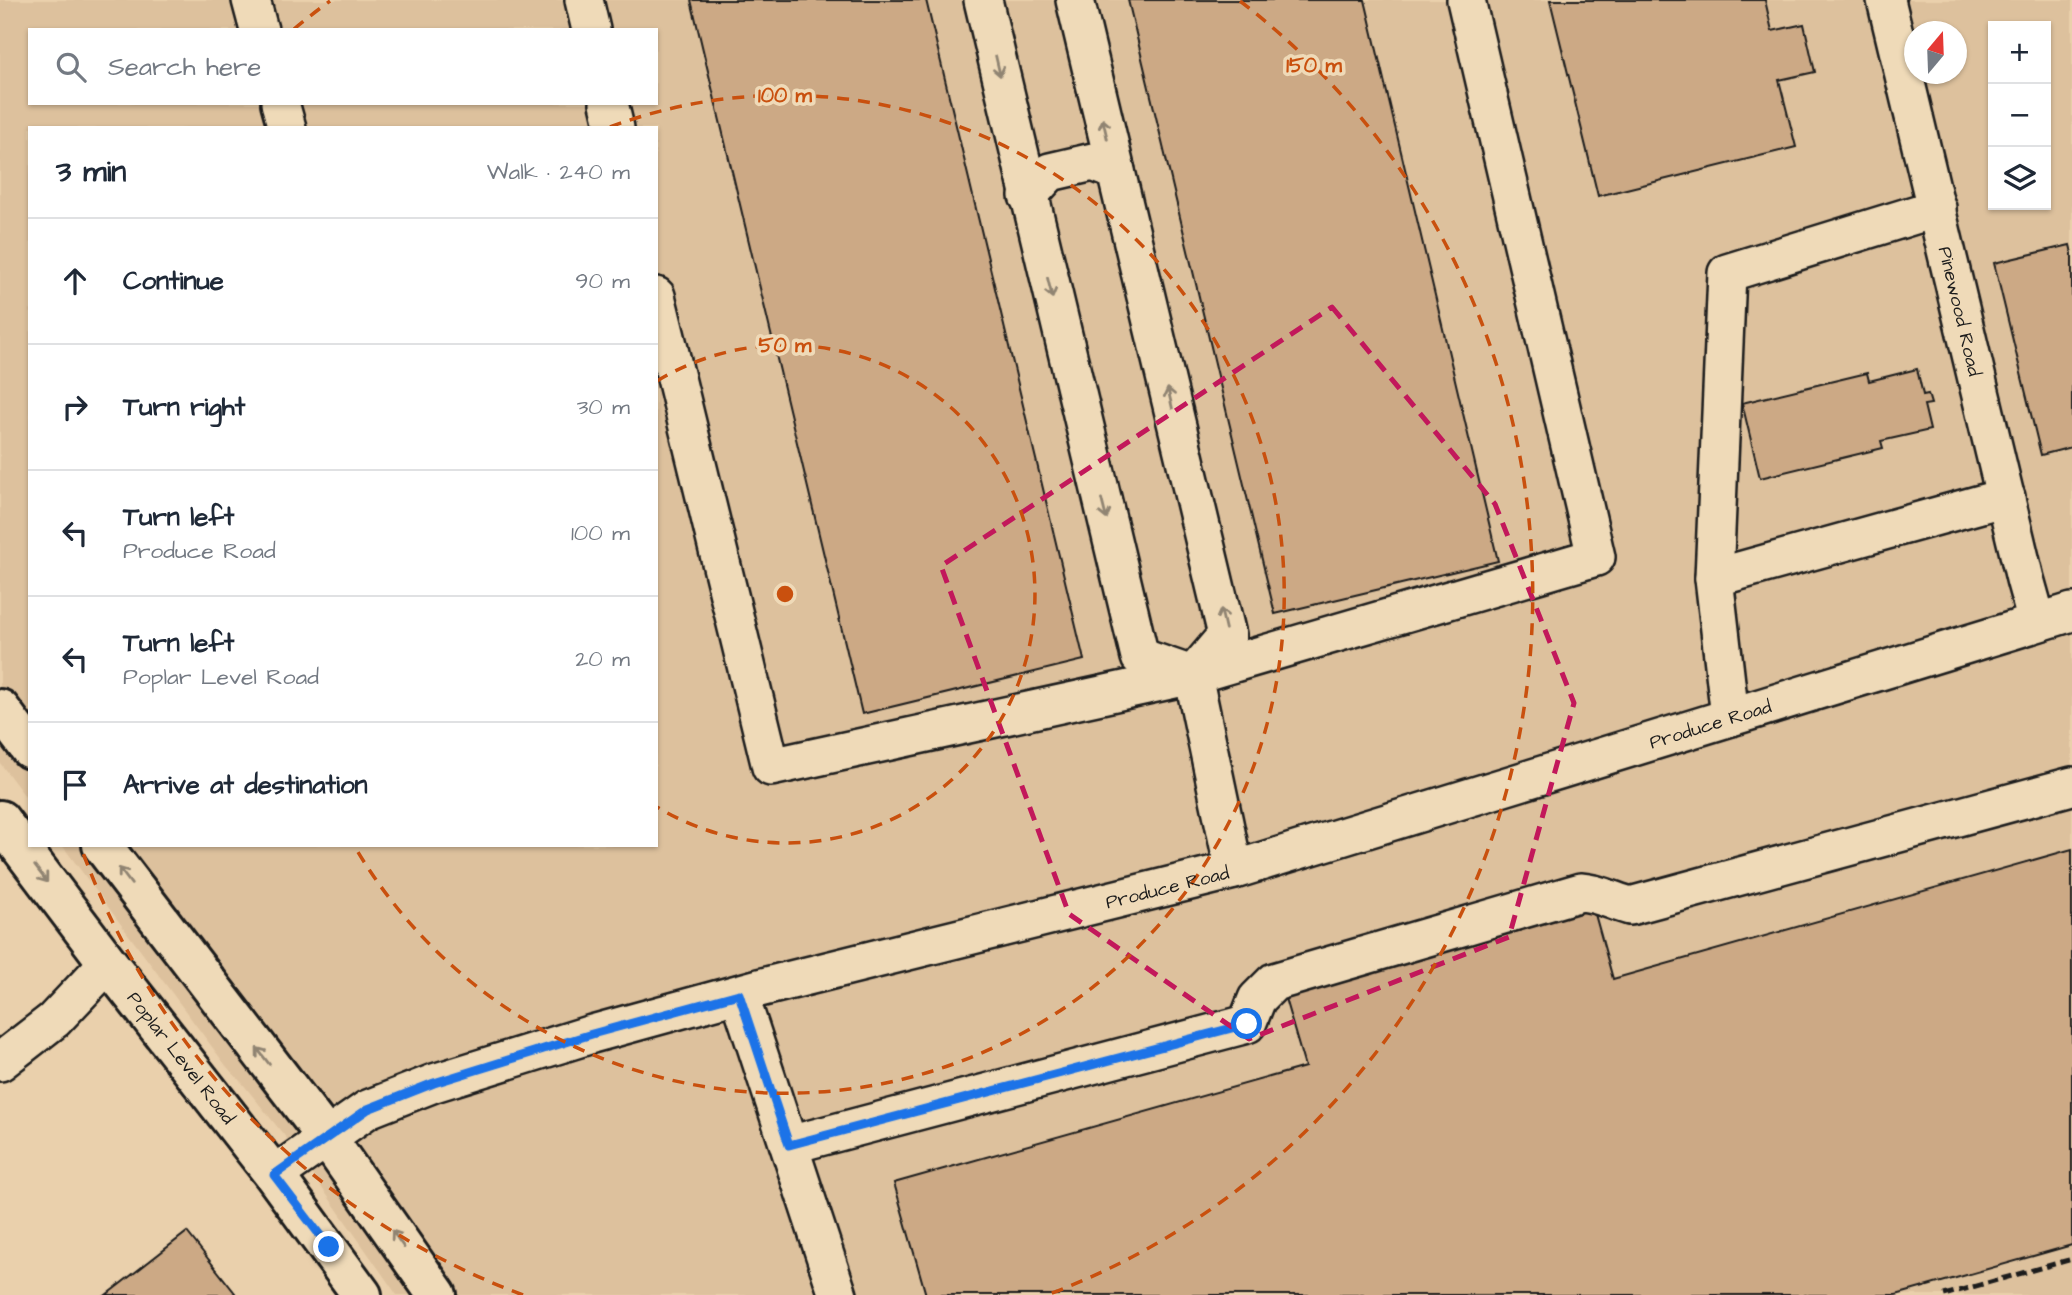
<!DOCTYPE html>
<meta charset="utf-8">
<style>
:root{--surface:#fff;--page:#f2f2f3;--text:#1f2937;--muted:#747a83;--line:#e0e1e3}
body{margin:0;font-family:"Architects Daughter",sans-serif;background:var(--page);color:var(--text)}
.controls{position:absolute;right:21px;top:21px;display:grid;overflow:hidden;border-radius:0px;box-shadow:0 2px 5px #0004}
.controls button{width:63px;height:63px;display:grid;place-items:center;padding:0;border:0;border-bottom:2px solid var(--line);background:var(--surface);color:var(--text);font:35px sans-serif}
.compass{position:absolute;left:1904px;top:21px;width:63px;height:63px;border-radius:50%;background:var(--surface);box-shadow:0 2px 5px #0004;rotate:19deg}
.stop{position:absolute;width:21px;height:21px;margin:-16px;border:5px solid #1a73e8;border-radius:50%;background:#fff}
.stop.end{background:#1a73e8;border-color:#fff;box-shadow:0 2px 7px #0008}
.list{margin:0;padding:0;list-style:none}
h2{display:flex;justify-content:space-between;align-items:center;height:91px;margin:0;padding:0 28px;font-size:30px}
h2 small{font-size:23px;font-weight:400;color:var(--muted)}
.list li{display:grid;grid-template-columns:46px 1fr auto;gap:21px;align-items:center;box-sizing:border-box;height:126px;padding:0 28px;border-top:2px solid var(--line)}
.list b{display:block;font-size:26px;white-space:nowrap}
.list p{margin:0;font-size:23px;white-space:nowrap;color:var(--muted)}
.list em{font-size:23px;font-style:normal;color:var(--muted)}
.icon{flex:none;width:38px;height:38px;fill:none;stroke:currentColor;stroke-width:2;stroke-linecap:round;stroke-linejoin:round}
.map{position:relative;flex:none;width:2072px;height:1295px;overflow:hidden}
.search{position:absolute;background:var(--surface);box-shadow:0 2px 5px #0004;left:28px;top:28px;width:630px;height:77px;display:flex;align-items:center;gap:18px;box-sizing:border-box;padding:0 24px;border-radius:0px;color:var(--muted);font-size:26px}
.panel{position:absolute;background:var(--surface);box-shadow:0 2px 5px #0004;left:28px;top:126px;width:630px;height:721px;border-radius:0px}
.map>svg:first-child{display:block}
</style>
<div class="map">
<svg width="2072" height="1295" viewBox="0 0 2072 1295">
<rect width="100%" height="100%" fill="#ead0ac"/>
<filter id="ink" filterUnits="userSpaceOnUse"><feTurbulence type="fractalNoise" baseFrequency=".0143" numOctaves="2"/><feDisplacementMap in="SourceGraphic" scale="14" xChannelSelector="R" yChannelSelector="G"/><feConvolveMatrix kernelMatrix="1 2 1 2 8 2 1 2 1" color-interpolation-filters="sRGB"/></filter>
<g filter="url(#ink)">
<!-- built -->
<path fill="#ddc19d" fill-rule="evenodd" d="M 0,0 L 2072,0 L 2072,1295 L 397,1295 L 292,1145 L 243,1084 L 227,1067 L 62,845 L 656,845 L 656,128 L 30,128 L 30,803 L 0,763 ZM 1993,26 L 2046,26 L 2046,205 L 1993,205 ZM 30,30 L 656,30 L 656,103 L 30,103 ZM 1914,32 L 1956,32 L 1956,74 L 1914,74 Z"/>
<!-- building -->
<g fill="#cca985" stroke="#1c1c1c" stroke-width="2">
<path d="M 691,0 L 926,0 L 1084,660 L 862,714 Z"/>
<path d="M 1128,0 L 1365,0 L 1498,561 L 1275,614 Z"/>
<path d="M 1550,0 L 1765,0 L 1772,31 L 1804,24 L 1815,72 L 1779,80 L 1796,147 L 1598,196 Z"/>
<path d="M 2070,245 L 2072,253 L 2072,447 L 2041,455 L 1994,263 Z"/>
<path d="M 1917,369 L 1923,395 L 1928,394 L 1931,404 L 1924,405 L 1930,430 L 1881,441 L 1883,448 L 1760,478 L 1742,403 L 1867,373 L 1869,381 Z"/>
<path d="M 2072,849 L 2072,1245 L 1896,1295 L 926,1295 L 894,1183 L 1305,1067 L 1284,995 L 1593,907 L 1613,979 Z"/>
<path d="M 187,1232 L 235,1293 L 232,1295 L 106,1295 Z"/>
</g>
<g fill="none" stroke-linecap="round" stroke-linejoin="round">
<defs>
<g id="minor">
<path d="M 251,0 L 259,30"/>
<path d="M 584,0 L 591,30"/>
<path d="M 983,0 L 1140,657 L 1192,675"/>
<path id="s1" d="M 1886,0 L 2025,579 L 2037,622"/>
<path d="M 280,103 L 287,128"/>
<path d="M 609,103 L 615,128"/>
<path d="M 1028,196 L 1050,172 L 1093,162 L 1116,171"/>
<path d="M 656,296 L 771,767 L 1193,675 L 1227,635 L 1075,0"/>
<path d="M 1714,578 L 1727,273 L 1937,208"/>
<path d="M 1730,717 L 1714,578 L 2006,497"/>
<path d="M 1234,870 L 1193,675 L 1596,557 L 1466,0"/>
<path d="M 739,994 L 838,1295"/>
<path d="M 0,1062 L 54,1020 L 108,963"/>
<path d="M 789,1145 L 1247,1024 L 1257,999 L 1274,982 L 1581,892 C 1598,893 1613,901 1630,906 L 2072,786"/>
<path id="s2" d="M 274,1175 L 368,1109 L 434,1083 L 592,1034 L 759,988 L 1234,870 L 2072,612"/>
</g>
<g id="major">
<path d="M 0,709 L 30,749"/>
<path id="s3" d="M 0,820 L 108,963 L 274,1175 L 362,1295"/>
<path d="M 102,845 L 327,1138 L 437,1295"/>
</g>
</defs>
<!-- minor casing -->
<use href="#minor" stroke="#1c1c1c" stroke-width="42"/>
<!-- major casing -->
<use href="#major" stroke="#1c1c1c" stroke-width="44"/>
<!-- minor -->
<use href="#minor" stroke="#efdab8" stroke-width="37"/>
<!-- major -->
<use href="#major" stroke="#efdab8" stroke-width="38"/>
<!-- rail -->
<path stroke="#1c1c1c" stroke-width="5" stroke-dasharray="10 5" stroke-linecap="butt" d="M 1944,1295 L 2072,1259"/>
</g>
<!-- one-way arrows -->
<defs><path id="oneway-shaft" d="M-6 0H5M1.5-3L5.5 0L1.5 3" fill="none" stroke-width="1.6" stroke-linecap="round" stroke-linejoin="round" transform="scale(1.75)"/></defs>
<g stroke="#908472">
<use href="#oneway-shaft" transform="translate(998 66) rotate(77)"/>
<use href="#oneway-shaft" transform="translate(1105 129) rotate(-103)"/>
<use href="#oneway-shaft" transform="translate(1050 288) rotate(76)"/>
<use href="#oneway-shaft" transform="translate(1170 398) rotate(-103)"/>
<use href="#oneway-shaft" transform="translate(1104 509) rotate(76)"/>
<use href="#oneway-shaft" transform="translate(1223 619) rotate(-103)"/>
<use href="#oneway-shaft" transform="translate(41 874) rotate(53)"/>
<use href="#oneway-shaft" transform="translate(125 876) rotate(-127)"/>
<use href="#oneway-shaft" transform="translate(263 1056) rotate(-128)"/>
<use href="#oneway-shaft" transform="translate(398 1239) rotate(-125)"/>
</g>
</g>
<g fill="none" stroke-linecap="round" stroke-linejoin="round" filter="url(#ink)">
<!-- route -->
<path stroke="#1a73e8" stroke-width="9" d="M 329,1247 L 274,1175 L 368,1109 L 434,1083 L 592,1034 L 739,994 L 789,1145 L 1247,1024"/>
</g>
<!-- marked area -->
<path fill="none" stroke="#c2185b" stroke-width="5" stroke-dasharray="14 9" stroke-linejoin="round" d="M 1332,307 L 1495,504 L 1574,703 L 1509,937 L 1249,1039 L 1069,914 L 941,566 Z"/>
<!-- distance rings -->
<g fill="none" stroke="#c9500e" stroke-width="3.5" stroke-dasharray="12 9">
<path d="M657 381A249 249 0 1 1 657 807"/>
<path d="M610 127A499 499 0 1 1 355 847"/>
<path d="M523 1295A748 748 0 0 1 82 850M294 29A748 748 0 0 1 330 1M1240 1A748 748 0 0 1 1047 1295"/>
</g>
<g text-anchor="middle" stroke-width="7" stroke-linejoin="round" paint-order="stroke">
<!-- street labels -->
<g font-size="19" fill="#1c1c1c" stroke="#efdab8">
<text dy="7" stroke="none"><textPath href="#s1" startOffset="320">Pinewood Road</textPath></text>
<text dy="7" stroke="none"><textPath href="#s2" startOffset="1512">Produce Road</textPath></text>
<text dy="7" stroke="none"><textPath href="#s2" startOffset="945">Produce Road</textPath></text>
<text dy="7" stroke="none"><textPath href="#s3" startOffset="299">Poplar Level Road</textPath></text>
</g>
</g>
<circle cx="785" cy="594" r="10" fill="#c9500e" stroke="#efdab8" stroke-width="3.5"/>
<g font-size="21" text-anchor="middle" font-weight="bold" fill="#c9500e" stroke="#efdab8" stroke-width="7" stroke-linejoin="round" paint-order="stroke">
<text x="1314" y="72">150 m</text>
<text x="785" y="102">100 m</text>
<text x="785" y="352">50 m</text>
</g>
</svg>
<div class="controls">
<button>+</button>
<button>−</button>
<button><svg class="icon" aria-label="layers" viewBox="0 0 24 24"><path d="M12 4l9 5-9 5-9-5zM3 14l9 5 9-5"/></svg></button>
</div>
<svg class="compass" viewBox="-18 -18 36 36"><path d="M0-13l5 13h-10z" fill="#e53935"/><path d="M0 13l5-13h-10z" fill="#747a83"/></svg>
<div class="stop" style="left:1247px;top:1024px"></div>
<div class="stop end" style="left:329px;top:1247px"></div>
<div class="search"><svg class="icon" aria-label="search" viewBox="0 0 24 24"><circle cx="10" cy="10" r="6"/><path d="M15 15l6 6"/></svg>Search here</div>
<section class="panel">
<h2>3 min<small>Walk · 240 m</small></h2>
<ul class="list">
<li><svg class="icon" aria-label="ahead" viewBox="0 0 24 24"><path d="M12 20V5M6 11l6-6 6 6"/></svg><div><b>Continue</b></div><em>90 m</em></li>
<li><svg class="icon" aria-label="right" viewBox="0 0 24 24"><path d="M7 20v-9h11M14 6l5 5-5 5"/></svg><div><b>Turn right</b></div><em>30 m</em></li>
<li><svg class="icon" aria-label="left" viewBox="0 0 24 24"><path d="M17 20v-9H6M10 6l-5 5 5 5"/></svg><div><b>Turn left</b><p>Produce Road</p></div><em>100 m</em></li>
<li><svg class="icon" aria-label="left" viewBox="0 0 24 24"><path d="M17 20v-9H6M10 6l-5 5 5 5"/></svg><div><b>Turn left</b><p>Poplar Level Road</p></div><em>20 m</em></li>
<li><svg class="icon" aria-label="arrive" viewBox="0 0 24 24"><path d="M6 21V4h12l-3 4 3 4H6"/></svg><div><b>Arrive at destination</b></div></li>
</ul>
</section>
</div>
